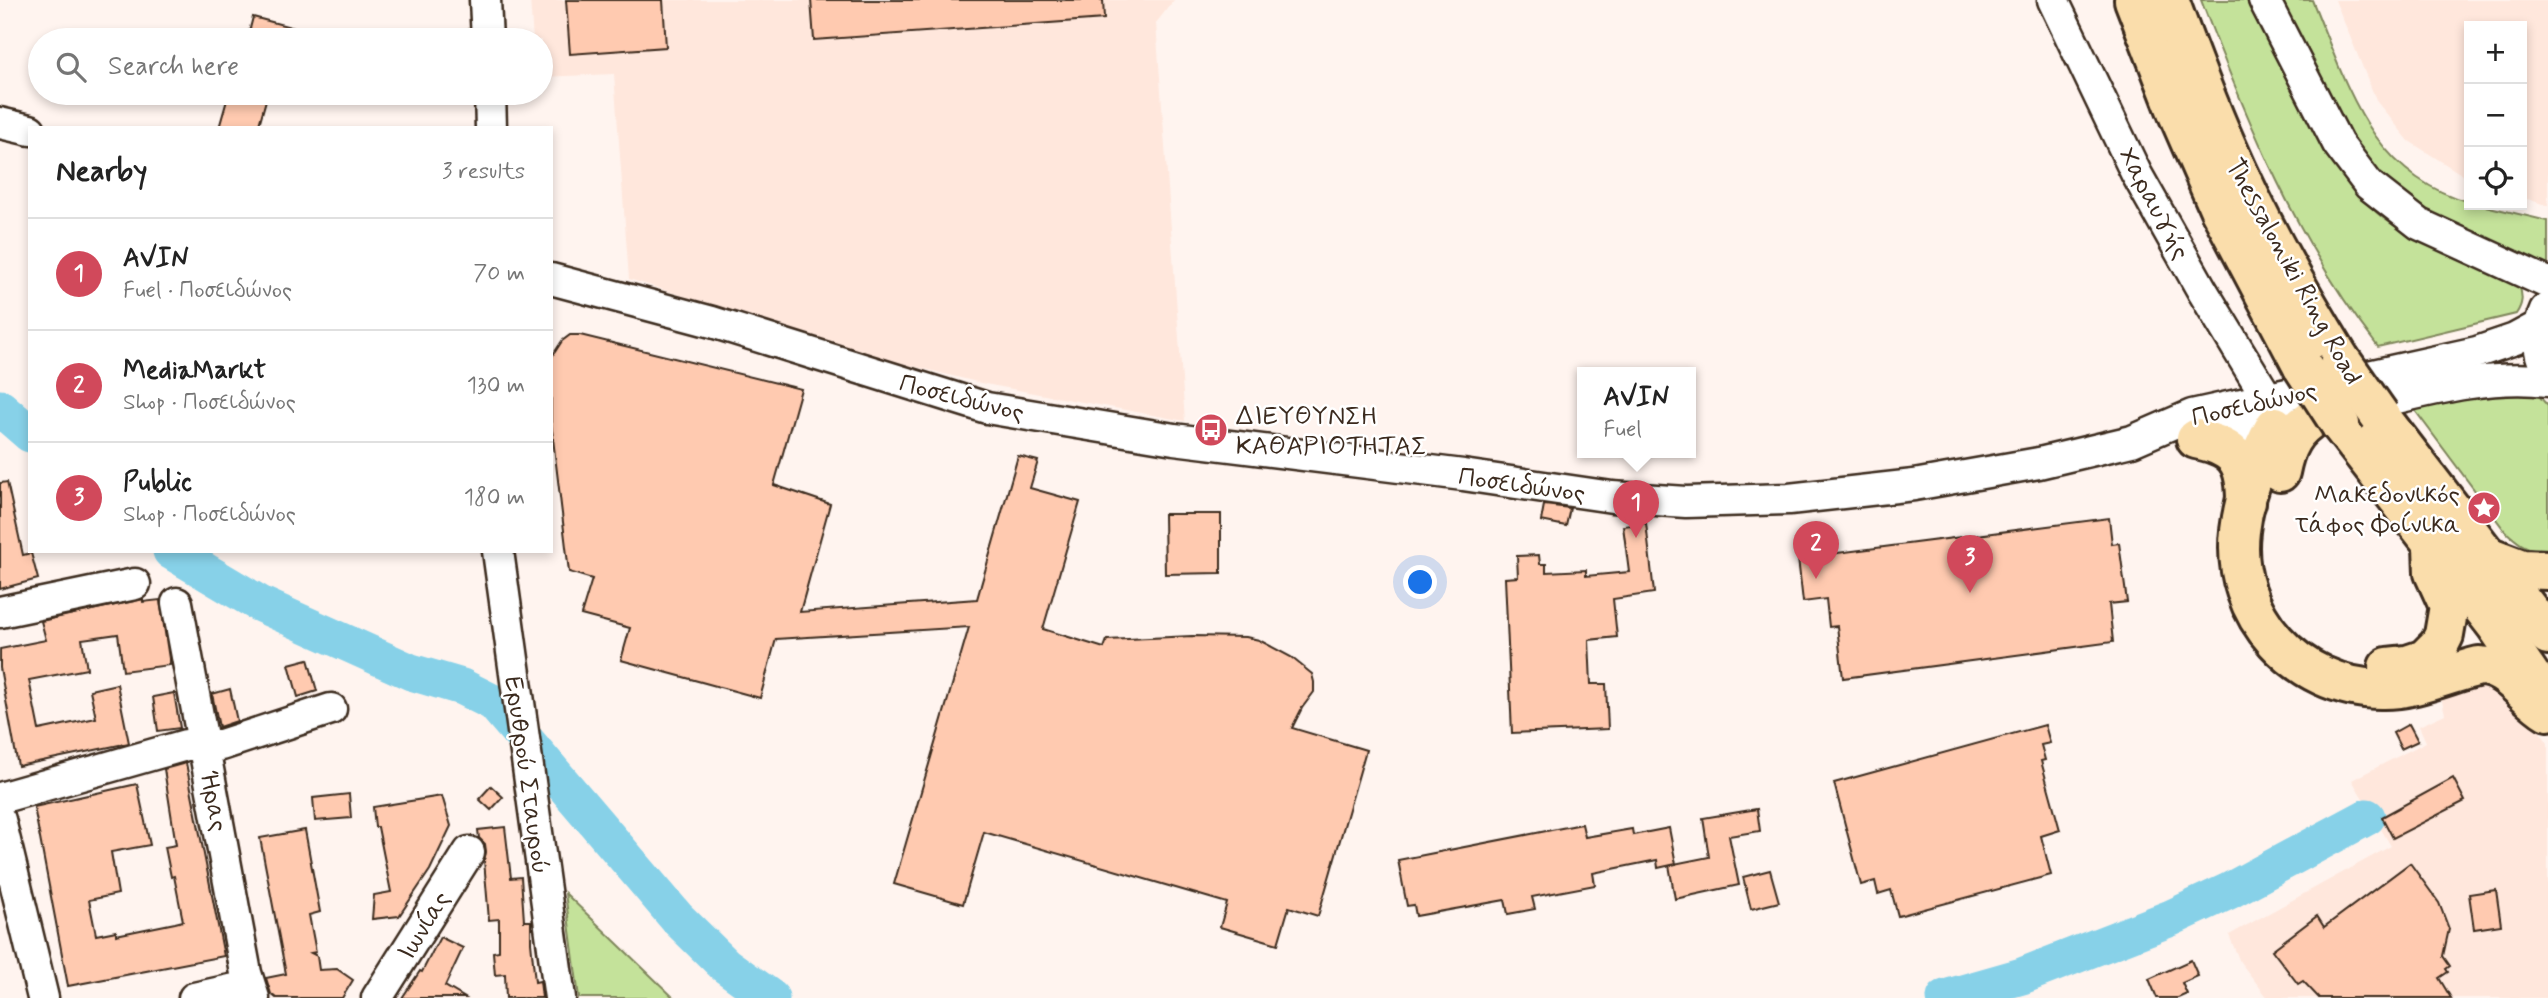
<!DOCTYPE html>
<meta charset="utf-8">
<style>
:root{--surface:#fff;--page:#f2f2f2;--text:#222;--muted:#767676;--line:#e0e0e0;--accent:#d1495b}
body{margin:0;font-family:Mynerve,sans-serif;background:var(--page);color:var(--text)}
.controls{position:absolute;right:21px;top:21px;display:grid;overflow:hidden;border-radius:0px;box-shadow:0 4px 10px #0003}
.controls button{width:63px;height:63px;display:grid;place-items:center;padding:0;border:0;border-bottom:2px solid var(--line);background:var(--surface);color:var(--text);font:35px sans-serif}
.you{position:absolute;left:1421px;top:583px;width:24px;height:24px;margin:-18px;border:5px solid #fff;border-radius:50%;background:#1a73e8;box-shadow:0 0 0 10px #1a73e833}
.badge{display:grid;place-items:center;width:46px;height:46px;border-radius:50%;background:var(--accent);color:#fff;font-size:23px;font-weight:700}
.pin{position:absolute;translate:-50% -58px;filter:drop-shadow(0 2px 4px #0008)}
.pin::after{content:'';position:absolute;top:37px;width:24px;height:21px;background:inherit;clip-path:polygon(0 0,100% 0,50% 100%)}
.popup{position:absolute;left:1577px;top:367px;width:119px;height:91px;box-sizing:border-box;display:grid;place-content:center;border-radius:0px;background:var(--surface);filter:drop-shadow(0 2px 5px #0005);font-size:23px;white-space:nowrap;color:var(--muted)}
.popup b{font-size:26px;color:var(--text)}
.popup::after{content:'';position:absolute;left:50%;top:100%;margin-left:-14px;border:14px solid transparent;border-top-color:var(--surface)}
.list{margin:0;padding:0;list-style:none}
h2{display:flex;justify-content:space-between;align-items:center;height:91px;margin:0;padding:0 28px;font-size:30px}
h2 small{font-size:23px;font-weight:400;color:var(--muted)}
.list li{display:grid;grid-template-columns:46px 1fr auto;gap:21px;align-items:center;box-sizing:border-box;height:112px;padding:0 28px;border-top:2px solid var(--line)}
.list b{display:block;font-size:26px;white-space:nowrap}
.list p{margin:0;font-size:23px;white-space:nowrap;color:var(--muted)}
.list em{font-size:23px;font-style:normal;color:var(--muted)}
.icon{flex:none;width:38px;height:38px;fill:none;stroke:currentColor;stroke-width:2;stroke-linecap:round;stroke-linejoin:round}
.map{position:relative;flex:none;width:2548px;height:998px;overflow:hidden}
.search{position:absolute;background:var(--surface);box-shadow:0 4px 10px #0003;left:28px;top:28px;width:525px;height:77px;display:flex;align-items:center;gap:18px;box-sizing:border-box;padding:0 24px;border-radius:38px;color:var(--muted);font-size:26px}
.panel{position:absolute;background:var(--surface);box-shadow:0 4px 10px #0003;left:28px;top:126px;width:525px;height:427px;border-radius:0px}
.map>svg:first-child{display:block}
</style>
<div class="map">
<svg width="2548" height="998" viewBox="0 0 2548 998">
<rect width="100%" height="100%" fill="#fff4ef"/>
<filter id="ink" filterUnits="userSpaceOnUse"><feTurbulence type="fractalNoise" baseFrequency=".0143" numOctaves="2"/><feDisplacementMap in="SourceGraphic" scale="14" xChannelSelector="R" yChannelSelector="G"/><feConvolveMatrix kernelMatrix="1 2 1 2 8 2 1 2 1" color-interpolation-filters="sRGB"/></filter>
<g filter="url(#ink)">
<!-- built -->
<g fill="#ffe7dc">
<path d="M 530,0 L 1174,0 L 1156,23 L 1185,421 L 985,384 L 880,358 L 629,279 L 614,74 L 541,77 L 541,40 L 533,40 Z"/>
<path d="M 2335,0 L 2548,0 L 2548,206 L 2522,197 L 2522,26 L 2469,26 L 2469,179 L 2409,141 L 2377,102 Z"/>
<path d="M 2481,671 L 2524,709 L 2548,743 L 2548,998 L 2268,998 L 2240,962 L 2229,935 L 2391,846 L 2352,780 L 2426,742 L 2419,726 L 2445,714 L 2442,701 L 2443,688 Z"/>
</g>
<!-- green -->
<g fill="#c4e29a" stroke="#80865c" stroke-width="2">
<path d="M 2201,0 L 2251,0 L 2332,160 C 2346,180 2363,202 2382,217 C 2418,244 2478,266 2519,285 C 2523,296 2523,304 2516,314 L 2378,347 C 2298,244 2247,121 2201,0 Z"/>
<path d="M 2277,0 L 2312,0 C 2347,84 2370,175 2469,202 L 2469,205 L 2481,205 L 2548,221 L 2548,271 L 2458,236 L 2372,177 Z"/>
<path d="M 2520,387 L 2539,396 L 2548,406 L 2548,550 C 2528,552 2518,543 2505,531 L 2411,405 Z"/>
<path d="M 565,893 L 674,998 L 579,998 Z"/>
</g>
<g fill="none" stroke-linecap="round" stroke-linejoin="round">
<!-- river -->
<g stroke="#87d1e8" stroke-width="37">
<path d="M 0,408 L 30,434"/>
<path d="M 171,551 L 260,604 L 411,672 L 462,687 L 494,703 L 677,918 L 725,965 L 771,998"/>
<path d="M 1945,998 L 2022,976 L 2171,918 L 2229,891 L 2367,817"/>
</g>
</g>
<!-- building -->
<g fill="#ffcab0" stroke="#3b2a1e" stroke-width="2">
<path d="M 566,0 L 663,0 L 666,47 L 570,54 Z"/>
<path d="M 811,0 L 1103,0 L 1104,19 L 814,40 Z"/>
<path d="M 253,17 L 321,35 L 321,40 L 247,40 Z"/>
<path d="M 229,93 L 268,93 L 258,128 L 219,128 Z"/>
<path d="M 570,335 L 580,335 L 801,389 L 774,485 L 830,504 L 800,612 L 977,599 L 1018,456 L 1038,461 L 1030,488 L 1080,502 L 1043,629 L 1104,648 L 1107,640 L 1192,636 L 1246,637 L 1259,640 L 1291,657 L 1312,674 L 1314,682 L 1314,692 L 1302,708 L 1292,728 L 1366,750 L 1318,916 L 1289,907 L 1278,944 L 1220,927 L 1227,903 L 984,832 L 963,904 L 894,884 L 969,627 L 776,639 L 760,698 L 621,660 L 630,628 L 581,615 L 592,579 L 569,572 L 551,422 L 551,358 L 562,341 Z"/>
<path d="M 7,482 L 23,555 L 31,553 L 38,579 L 0,589 L 0,483 Z"/>
<path d="M 1544,505 L 1570,508 L 1566,526 L 1541,521 Z"/>
<path d="M 1164,514 L 1221,514 L 1221,573 L 1165,574 Z"/>
<path d="M 2109,518 L 2112,544 L 2119,543 L 2127,602 L 2109,604 L 2113,642 L 1843,678 L 1837,626 L 1829,627 L 1826,599 L 1803,602 L 1798,558 Z"/>
<path d="M 1646,523 L 1654,593 L 1613,599 L 1617,637 L 1589,640 L 1591,684 L 1606,684 L 1608,729 L 1512,733 L 1505,578 L 1518,577 L 1517,556 L 1539,555 L 1540,564 L 1546,564 L 1546,572 L 1586,570 L 1586,576 L 1629,572 L 1623,526 Z"/>
<path d="M 143,599 L 143,602 L 160,600 L 170,665 L 123,671 L 118,634 L 82,639 L 87,669 L 29,680 L 39,730 L 96,718 L 90,690 L 117,684 L 129,743 L 18,766 L 0,668 L 0,649 L 46,640 L 41,621 Z"/>
<path d="M 308,659 L 317,691 L 298,697 L 289,664 Z"/>
<path d="M 230,689 L 237,721 L 219,727 L 212,694 Z"/>
<path d="M 174,693 L 180,728 L 158,731 L 153,697 Z"/>
<path d="M 2409,724 L 2418,741 L 2401,749 L 2393,733 Z"/>
<path d="M 2045,725 L 2050,743 L 2041,745 L 2045,760 L 2041,761 L 2060,830 L 2041,836 L 2051,875 L 1898,916 L 1891,890 L 1878,894 L 1875,881 L 1861,885 L 1834,783 Z"/>
<path d="M 186,763 L 224,956 L 68,986 L 34,807 L 137,784 L 150,845 L 111,852 L 118,894 L 89,900 L 96,935 L 116,931 L 116,935 L 175,923 L 183,921 L 174,876 L 171,877 L 165,847 L 176,845 L 164,769 Z"/>
<path d="M 2453,778 L 2465,801 L 2393,838 L 2382,817 Z"/>
<path d="M 491,786 L 503,797 L 491,810 L 479,799 Z"/>
<path d="M 349,794 L 351,818 L 315,821 L 313,798 Z"/>
<path d="M 442,796 L 451,826 L 430,870 L 399,916 L 372,919 L 374,895 L 391,892 L 378,827 L 375,827 L 373,807 Z"/>
<path d="M 1757,809 L 1760,831 L 1729,836 L 1739,885 L 1675,899 L 1669,865 L 1709,857 L 1703,818 Z"/>
<path d="M 1582,824 L 1585,837 L 1632,829 L 1633,835 L 1669,828 L 1676,864 L 1658,868 L 1657,860 L 1593,873 L 1595,885 L 1532,897 L 1535,909 L 1508,914 L 1505,900 L 1416,916 L 1414,905 L 1407,906 L 1398,860 Z"/>
<path d="M 505,827 L 511,878 L 521,877 L 524,921 L 531,921 L 531,942 L 535,982 L 540,981 L 542,998 L 506,998 L 505,974 L 495,975 L 493,952 L 499,951 L 499,919 L 489,920 L 484,860 L 486,852 L 485,844 L 479,838 L 478,830 Z"/>
<path d="M 305,830 L 320,912 L 309,915 L 316,952 L 311,953 L 317,956 L 319,970 L 337,969 L 353,980 L 342,998 L 276,998 L 271,994 L 266,978 L 286,974 L 260,838 Z"/>
<path d="M 2410,863 L 2439,903 L 2449,929 L 2443,956 L 2450,966 L 2446,969 L 2448,972 L 2439,978 L 2451,998 L 2319,998 L 2303,981 L 2298,984 L 2272,950 L 2317,916 L 2324,927 Z"/>
<path d="M 1770,870 L 1779,902 L 1751,909 L 1743,877 Z"/>
<path d="M 2496,890 L 2501,925 L 2474,929 L 2469,894 Z"/>
<path d="M 440,937 L 463,948 L 445,986 L 465,998 L 402,998 L 420,971 L 422,972 Z"/>
<path d="M 2191,960 L 2198,976 L 2182,983 L 2187,994 L 2178,998 L 2157,998 L 2149,979 Z"/>
</g>
<g fill="none" stroke-linecap="round" stroke-linejoin="round">
<defs>
<g id="minor">
<path d="M 485,0 L 487,40"/>
<path d="M 2053,0 L 2136,173 L 2202,290 L 2268,399 L 2273,417"/>
<path d="M 2264,0 L 2338,144 L 2369,185 L 2419,224 L 2548,283"/>
<path d="M 490,93 L 491,128"/>
<path d="M 0,123 L 30,130"/>
<path d="M 551,279 L 712,322 L 987,408 L 1174,439 L 1463,475 L 1612,497 L 1686,502 L 1789,499 L 1914,485 L 2039,463 L 2132,441 L 2192,415 L 2477,352 L 2515,339 L 2539,326"/>
<path d="M 2545,310 C 2535,332 2537,352 2548,373"/>
<path d="M 2354,408 C 2417,394 2483,373 2548,381"/>
<path d="M 2196,439 L 2291,422"/>
<path d="M 498,551 L 560,998"/>
<path d="M 177,603 L 246,973 L 254,998"/>
<path d="M 0,612 L 135,584"/>
<path d="M 0,798 L 186,745 L 221,745 L 331,709"/>
<path d="M 0,820 L 43,998"/>
<path d="M 194,998 L 249,986"/>
<path d="M 377,998 L 469,852"/>
</g>
<g id="highway">
<path d="M 2134,0 L 2178,114 L 2219,208 L 2303,367"/>
<path d="M 2169,0 C 2187,49 2205,98 2226,145 C 2258,219 2298,291 2340,359"/>
<path d="M 2380,416 L 2548,635"/>
<path d="M 2340,424 L 2496,625 L 2539,688"/>
<path d="M 2275,426 C 2258,457 2244,496 2240,531 C 2230,615 2298,688 2381,689 C 2414,690 2447,674 2479,666 C 2508,666 2524,697 2548,711"/>
<path d="M 2196,439 C 2236,447 2246,461 2246,502"/>
<path d="M 2280,472 C 2285,446 2293,430 2316,416"/>
<path d="M 2485,555 L 2522,569 L 2548,570"/>
<path d="M 2388,667 L 2407,665 L 2425,659 L 2439,645 L 2444,635 L 2449,606 L 2434,573 L 2433,546"/>
</g>
</defs>
<!-- minor casing -->
<use href="#minor" stroke="#3b2a1e" stroke-width="35"/>
<!-- highway casing -->
<use href="#highway" stroke="#3b2a1e" stroke-width="44"/>
<!-- minor -->
<use href="#minor" stroke="#fff" stroke-width="30"/>
<!-- highway -->
<use href="#highway" stroke="#faddab" stroke-width="38"/>
<defs>
<g id="highway-bridge">
<path d="M 2340,359 L 2380,416"/>
<path d="M 2303,367 L 2340,424"/>
</g>
</defs>
<!-- highway-bridge casing -->
<use href="#highway-bridge" stroke="#3b2a1e" stroke-width="44" stroke-linecap="butt"/>
<!-- highway-bridge -->
<use href="#highway-bridge" stroke="#faddab" stroke-width="38"/>
</g>
</g>
<!-- icons -->
<defs>
<symbol id="bus-disc" viewBox="-11 -11 22 22"><circle r="9.5" fill="#d1495b" stroke="#fff"/><path d="M-5-6H5V4H4V6H2V4H-2V6H-4V4H-5ZM-3.5-4V0h7V-4ZM-3.5 1.2v1.5H-2V1.2ZM2 1.2v1.5H3.5V1.2Z" fill="#fff"/></symbol>
<symbol id="sight-disc" viewBox="-11 -11 22 22"><circle r="9.5" fill="#d1495b" stroke="#fff"/><path d="M0-6L1.8-2.2L6-1.7L2.9 1.2L3.7 5.4L0 3.3L-3.7 5.4L-2.9 1.2L-6-1.7L-1.8-2.2Z" fill="#fff"/></symbol>
</defs>
<g fill-rule="evenodd">
<use href="#bus-disc" x="1192" y="411" width="38" height="38"/>
<use href="#sight-disc" x="2465" y="489" width="38" height="38"/>
</g>
<g text-anchor="middle" stroke-width="5" stroke-linejoin="round" paint-order="stroke">
<!-- street labels -->
<g font-size="26" fill="#3b2a1e" stroke="#fff">
<text transform="translate(2155 203) rotate(62)" y="9">Χαραυγής</text>
<text transform="translate(2295 271) rotate(61)" y="9">Thessaloniki Ring Road</text>
<text transform="translate(962 397) rotate(14)" y="9">Ποσειδώνος</text>
<text transform="translate(2254 403) rotate(-13)" y="9">Ποσειδώνος</text>
<text transform="translate(1522 484) rotate(8)" y="9">Ποσειδώνος</text>
<text transform="translate(528 775) rotate(82)" y="9">Ερυθρού Σταυρού</text>
<text transform="translate(215 801) rotate(80)" y="9">Ήρας</text>
<text transform="translate(423 925) rotate(-58)" y="9">Ιωνίας</text>
</g>
<!-- poi labels -->
<g font-size="26" fill="#3b2a1e" stroke="#fff" text-anchor="start">
<text x="1236" y="424">ΔΙΕΥΘΥΝΣΗ<tspan x="1236" dy="30">ΚΑΘΑΡΙΟΤΗΤΑΣ</tspan></text>
<text x="2460" y="502" text-anchor="end">Μακεδονικός<tspan x="2460" dy="30">τάφος Φοίνικα</tspan></text>
</g>
</g>
</svg>
<div class="controls">
<button>+</button>
<button>−</button>
<button><svg class="icon" aria-label="locate" viewBox="0 0 24 24"><circle cx="12" cy="12" r="6"/><path d="M12 2v4M12 18v4M2 12h4M18 12h4"/></svg></button>
</div>
<div class="you"></div>
<div class="pin badge" style="left:1636px;top:538px">1</div>
<div class="popup"><b>AVIN</b>Fuel</div>
<div class="pin badge" style="left:1816px;top:579px">2</div>
<div class="pin badge" style="left:1970px;top:593px">3</div>
<div class="search"><svg class="icon" aria-label="search" viewBox="0 0 24 24"><circle cx="10" cy="10" r="6"/><path d="M15 15l6 6"/></svg>Search here</div>
<section class="panel">
<h2>Nearby<small>3 results</small></h2>
<ul class="list">
<li><span class="badge">1</span><div><b>AVIN</b><p>Fuel · Ποσειδώνος</p></div><em>70 m</em></li>
<li><span class="badge">2</span><div><b>MediaMarkt</b><p>Shop · Ποσειδώνος</p></div><em>130 m</em></li>
<li><span class="badge">3</span><div><b>Public</b><p>Shop · Ποσειδώνος</p></div><em>180 m</em></li>
</ul>
</section>
</div>
